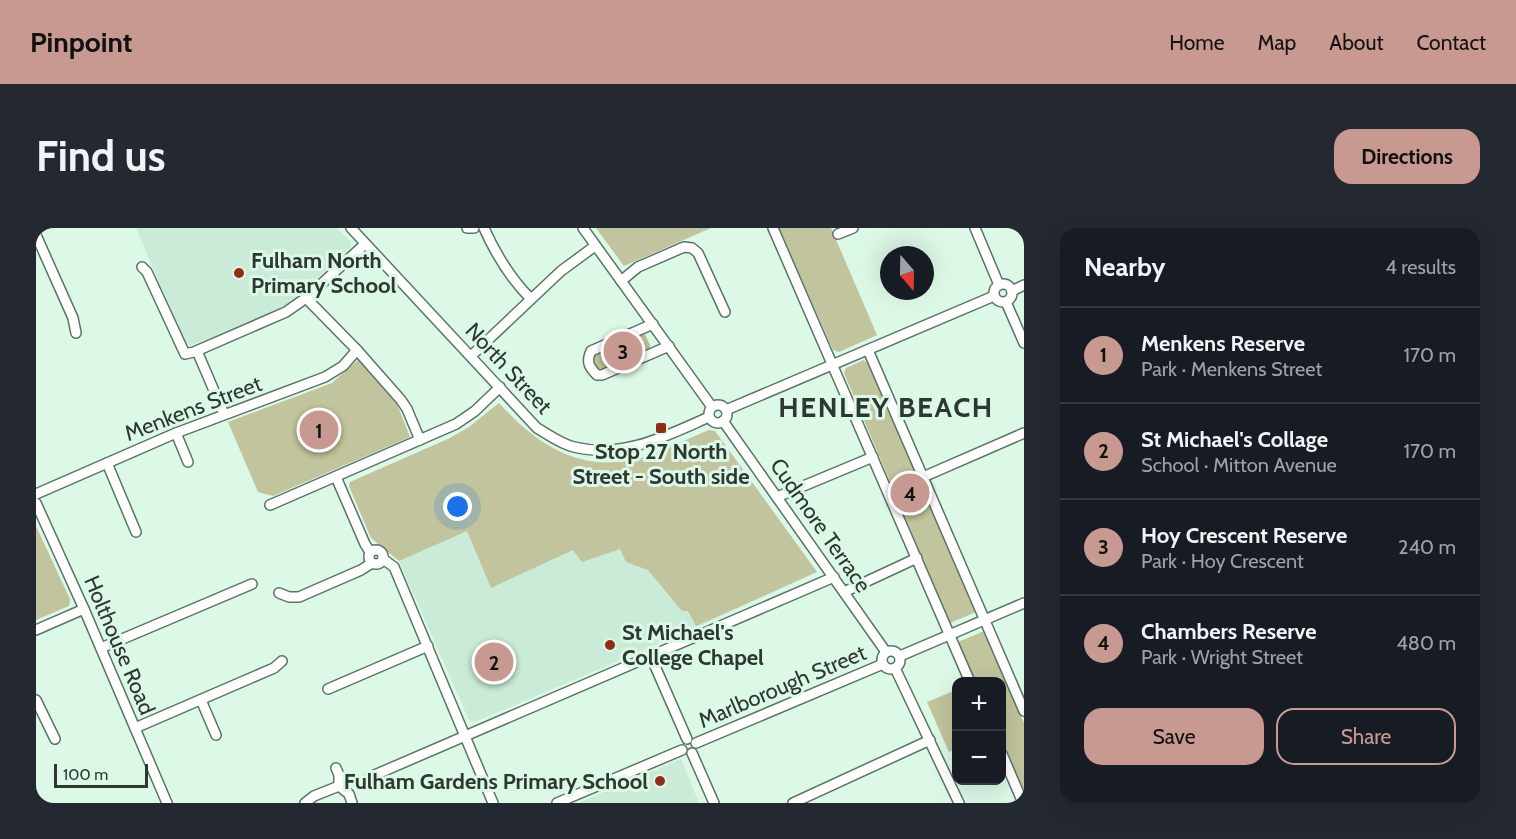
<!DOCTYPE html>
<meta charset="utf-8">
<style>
:root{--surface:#171b24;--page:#242831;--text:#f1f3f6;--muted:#9ea1a6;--line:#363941;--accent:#c79990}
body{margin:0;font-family:Cabin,sans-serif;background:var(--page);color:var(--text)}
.controls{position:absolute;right:18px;bottom:18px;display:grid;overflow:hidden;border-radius:12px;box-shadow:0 6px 24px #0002}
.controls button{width:54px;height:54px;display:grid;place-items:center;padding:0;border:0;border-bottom:2px solid var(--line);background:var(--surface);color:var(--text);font:30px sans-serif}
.compass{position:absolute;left:844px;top:18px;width:54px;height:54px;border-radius:50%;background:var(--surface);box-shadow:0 6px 24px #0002;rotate:160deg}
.scale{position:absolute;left:18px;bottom:15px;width:94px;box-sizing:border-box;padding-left:6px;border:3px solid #2d3832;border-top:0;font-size:16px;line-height:21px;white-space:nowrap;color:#2d3832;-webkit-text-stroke:4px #dcf8e7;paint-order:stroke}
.you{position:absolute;left:422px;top:279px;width:21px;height:21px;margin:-15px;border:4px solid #fff;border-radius:50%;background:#1a73e8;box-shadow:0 0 0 9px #1a73e833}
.badge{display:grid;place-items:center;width:39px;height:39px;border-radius:50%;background:var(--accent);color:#111;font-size:20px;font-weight:700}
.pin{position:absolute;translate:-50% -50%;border:3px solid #fff;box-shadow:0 2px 6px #0006}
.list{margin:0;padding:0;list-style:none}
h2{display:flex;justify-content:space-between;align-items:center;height:78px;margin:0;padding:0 24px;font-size:26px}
h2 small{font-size:20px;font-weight:400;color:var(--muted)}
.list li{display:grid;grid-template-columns:39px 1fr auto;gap:18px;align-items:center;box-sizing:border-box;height:96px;padding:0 24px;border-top:2px solid var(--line)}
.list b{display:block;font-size:22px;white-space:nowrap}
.list p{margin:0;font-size:20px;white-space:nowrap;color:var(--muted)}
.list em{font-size:20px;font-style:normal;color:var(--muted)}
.actions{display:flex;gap:12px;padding:18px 24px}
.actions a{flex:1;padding:14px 0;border:2px solid var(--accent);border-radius:18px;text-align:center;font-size:21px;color:var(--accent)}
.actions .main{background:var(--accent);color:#111}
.map{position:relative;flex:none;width:988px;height:575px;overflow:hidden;border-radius:18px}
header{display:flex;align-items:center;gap:36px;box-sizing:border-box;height:84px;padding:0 30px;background:var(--accent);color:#111}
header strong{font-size:28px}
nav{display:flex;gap:33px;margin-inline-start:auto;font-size:21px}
.intro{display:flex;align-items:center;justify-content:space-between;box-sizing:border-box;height:144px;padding:0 36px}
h1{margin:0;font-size:42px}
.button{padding:15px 27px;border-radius:18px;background:var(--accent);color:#111;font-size:21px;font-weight:700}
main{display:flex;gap:36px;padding:0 36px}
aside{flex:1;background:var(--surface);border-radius:18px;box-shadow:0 6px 24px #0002}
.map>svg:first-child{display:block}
</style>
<header>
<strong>Pinpoint</strong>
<nav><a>Home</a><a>Map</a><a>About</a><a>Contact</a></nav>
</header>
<div class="intro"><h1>Find us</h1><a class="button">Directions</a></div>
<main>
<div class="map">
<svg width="988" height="575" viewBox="0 0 988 575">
<rect width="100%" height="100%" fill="#dcf8e7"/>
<!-- built -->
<g fill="#c9ebd7">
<path d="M 100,0 L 301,0 L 315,14 L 315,19 L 259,71 L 241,82 L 154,118 L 148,113 Z"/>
<path d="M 463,175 L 480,194 L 499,211 L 530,228 L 555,234 L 583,234 L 607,229 L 673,202 L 679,203 L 781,344 L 664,398 L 439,494 L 433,492 L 363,333 L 335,310 L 313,258 L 314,254 L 414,210 L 433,199 Z"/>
<path d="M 645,531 L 663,575 L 542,575 Z"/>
</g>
<!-- green -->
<g fill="#c2c49d">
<path d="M 560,0 L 675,0 L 588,38 Z"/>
<path d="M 743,0 L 795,0 L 841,107 L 803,124 L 797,122 Z"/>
<path d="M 609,106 L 614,117 L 614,121 L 564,143 L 555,133 L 560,126 Z"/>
<path d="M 323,131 L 361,176 L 374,209 L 237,268 L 222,264 L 192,194 L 296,155 Z"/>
<path d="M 828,132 L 833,137 L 940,384 L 914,395 L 808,145 L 810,140 Z"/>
<path d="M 463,175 C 502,218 545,246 605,230 C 628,224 651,211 673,202 L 679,203 L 781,344 L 660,398 L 652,383 L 646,383 L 612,342 L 590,334 L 584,321 L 546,334 L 537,322 L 455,360 L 431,303 L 363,333 L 335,310 L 313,258 L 314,254 L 414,210 L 433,199 Z"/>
<path d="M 0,298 L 34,371 L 33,378 L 0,392 Z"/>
<path d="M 948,403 L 988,495 L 988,569 L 966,516 L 966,454 L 939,453 L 922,414 Z"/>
<path d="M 920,462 L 920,521 L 913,524 L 891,474 Z"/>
</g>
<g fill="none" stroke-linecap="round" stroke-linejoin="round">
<defs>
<g id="minor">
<path d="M 315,0 L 501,200 C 513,207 525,216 538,219 C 587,231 630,208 673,189"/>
<path d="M 431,0 L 438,0"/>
<path d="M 448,0 C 460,27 474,50 495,71"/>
<path d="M 547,0 L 676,179"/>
<path d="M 737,0 L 934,454"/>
<path d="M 939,0 L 963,57"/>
<path d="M 802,6 L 817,0"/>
<path d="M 0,7 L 37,90 L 40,105"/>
<path d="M 106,39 L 111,44 L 149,126 L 158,124 L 250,84 L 270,70 L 329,16"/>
<path d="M 585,53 L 602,39 L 648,19 L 656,20 L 662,25 L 689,84"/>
<circle cx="967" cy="65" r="9"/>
<path d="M 976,63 L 988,57"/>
<path d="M 270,70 L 321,122 L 365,172 L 371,181 L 384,212"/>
<path d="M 970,74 L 988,115"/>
<path d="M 617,96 L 555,123 C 550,134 553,139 561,147 L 566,147 L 633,118"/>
<path d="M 832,122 L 988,483"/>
<path d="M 161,123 L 188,186"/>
<path d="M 435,128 L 525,43 L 559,18"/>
<circle cx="682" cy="186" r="9"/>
<path d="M 690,182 L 958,68"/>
<path d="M 687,193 L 850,424"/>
<path d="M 140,205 L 152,234"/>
<path d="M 71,235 L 100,304"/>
<path d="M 300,249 L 329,316 L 334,324"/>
<path d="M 887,249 L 988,205"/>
<path d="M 0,266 L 140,205 L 289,149 L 307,138 L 321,122"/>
<path d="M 741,269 L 837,229"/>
<path d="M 0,275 L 48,381 L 131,575"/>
<path d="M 234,277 L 420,196 L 439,183 L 464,159"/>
<circle cx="340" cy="329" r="7"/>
<path d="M 347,331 L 358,339 L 361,346 L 457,575"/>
<path d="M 808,364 L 881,330"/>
<path d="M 243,365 L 253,369 L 263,369 L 325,342 L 336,335"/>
<path d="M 0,402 L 48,381"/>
<path d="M 65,420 L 216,356"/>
<circle cx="855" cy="432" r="9"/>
<path d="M 864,428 L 988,375"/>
<path d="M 615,429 L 651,511"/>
<path d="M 859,440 L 923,575"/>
<path d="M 292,461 L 392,418"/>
<path d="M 0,472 L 19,511"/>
<path d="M 165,472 L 180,507"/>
<path d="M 99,500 L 238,440 L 246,433"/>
<path d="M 660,515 L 847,436"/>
<path d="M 656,525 L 678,575"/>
<path d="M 966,526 L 987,575"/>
<path d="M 300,540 L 303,547 L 303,558"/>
<path d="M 334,549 L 798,349"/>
<path d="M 269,575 L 278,568 L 303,558 L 313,566 L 316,575"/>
<path d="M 521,575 L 646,522"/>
<path d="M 757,575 L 894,512"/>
</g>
</defs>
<!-- minor casing -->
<use href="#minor" stroke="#5b7466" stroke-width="12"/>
<!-- minor -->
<use href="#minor" stroke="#fff" stroke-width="9"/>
</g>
<!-- markers -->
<g fill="#942c14" stroke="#dcf8e7" stroke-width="2">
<circle cx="203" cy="45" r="6"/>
<rect x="619" y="194" width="12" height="12" rx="3"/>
<circle cx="574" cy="417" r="6"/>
<circle cx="624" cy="553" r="6"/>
</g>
<g text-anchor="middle" stroke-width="6" stroke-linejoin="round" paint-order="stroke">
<!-- poi labels -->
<g font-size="22" font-weight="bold" fill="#2d3832" stroke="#dcf8e7" text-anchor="start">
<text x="215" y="40">Fulham North<tspan x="215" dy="25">Primary School</tspan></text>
<text x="625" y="231" text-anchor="middle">Stop 27 North<tspan x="625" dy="25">Street - South side</tspan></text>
<text x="586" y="412">St Michael's<tspan x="586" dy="25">College Chapel</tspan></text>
<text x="612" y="561" text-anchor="end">Fulham Gardens Primary School</text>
</g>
<!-- street labels -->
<g font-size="22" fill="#2d3832" stroke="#dcf8e7">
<text transform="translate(473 140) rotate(47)" y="8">North Street</text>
<text transform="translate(157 180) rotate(-21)" y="8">Menkens Street</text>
<text transform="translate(785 297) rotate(55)" y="8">Cudmore Terrace</text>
<text transform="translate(84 417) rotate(67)" y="8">Holthouse Road</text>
<text transform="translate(746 458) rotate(-23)" y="8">Marlborough Street</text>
</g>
<!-- district labels -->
<g font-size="28" font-weight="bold" letter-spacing="1.5" fill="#2d3832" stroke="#dcf8e7">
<text x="850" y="189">HENLEY BEACH</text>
</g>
</g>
</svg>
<div class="controls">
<button>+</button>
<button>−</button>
</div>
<svg class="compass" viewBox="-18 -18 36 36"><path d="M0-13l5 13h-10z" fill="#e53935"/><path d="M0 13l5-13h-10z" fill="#9ea1a6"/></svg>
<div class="scale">100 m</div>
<div class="you"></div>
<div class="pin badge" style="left:283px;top:202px">1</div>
<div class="pin badge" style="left:458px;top:434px">2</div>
<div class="pin badge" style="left:587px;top:123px">3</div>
<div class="pin badge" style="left:874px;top:265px">4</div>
</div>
<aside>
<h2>Nearby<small>4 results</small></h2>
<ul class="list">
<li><span class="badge">1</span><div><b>Menkens Reserve</b><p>Park · Menkens Street</p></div><em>170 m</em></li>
<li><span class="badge">2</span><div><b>St Michael's Collage</b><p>School · Mitton Avenue</p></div><em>170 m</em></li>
<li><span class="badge">3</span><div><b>Hoy Crescent Reserve</b><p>Park · Hoy Crescent</p></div><em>240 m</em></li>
<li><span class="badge">4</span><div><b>Chambers Reserve</b><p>Park · Wright Street</p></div><em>480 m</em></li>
</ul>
<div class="actions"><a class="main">Save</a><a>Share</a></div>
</aside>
</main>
